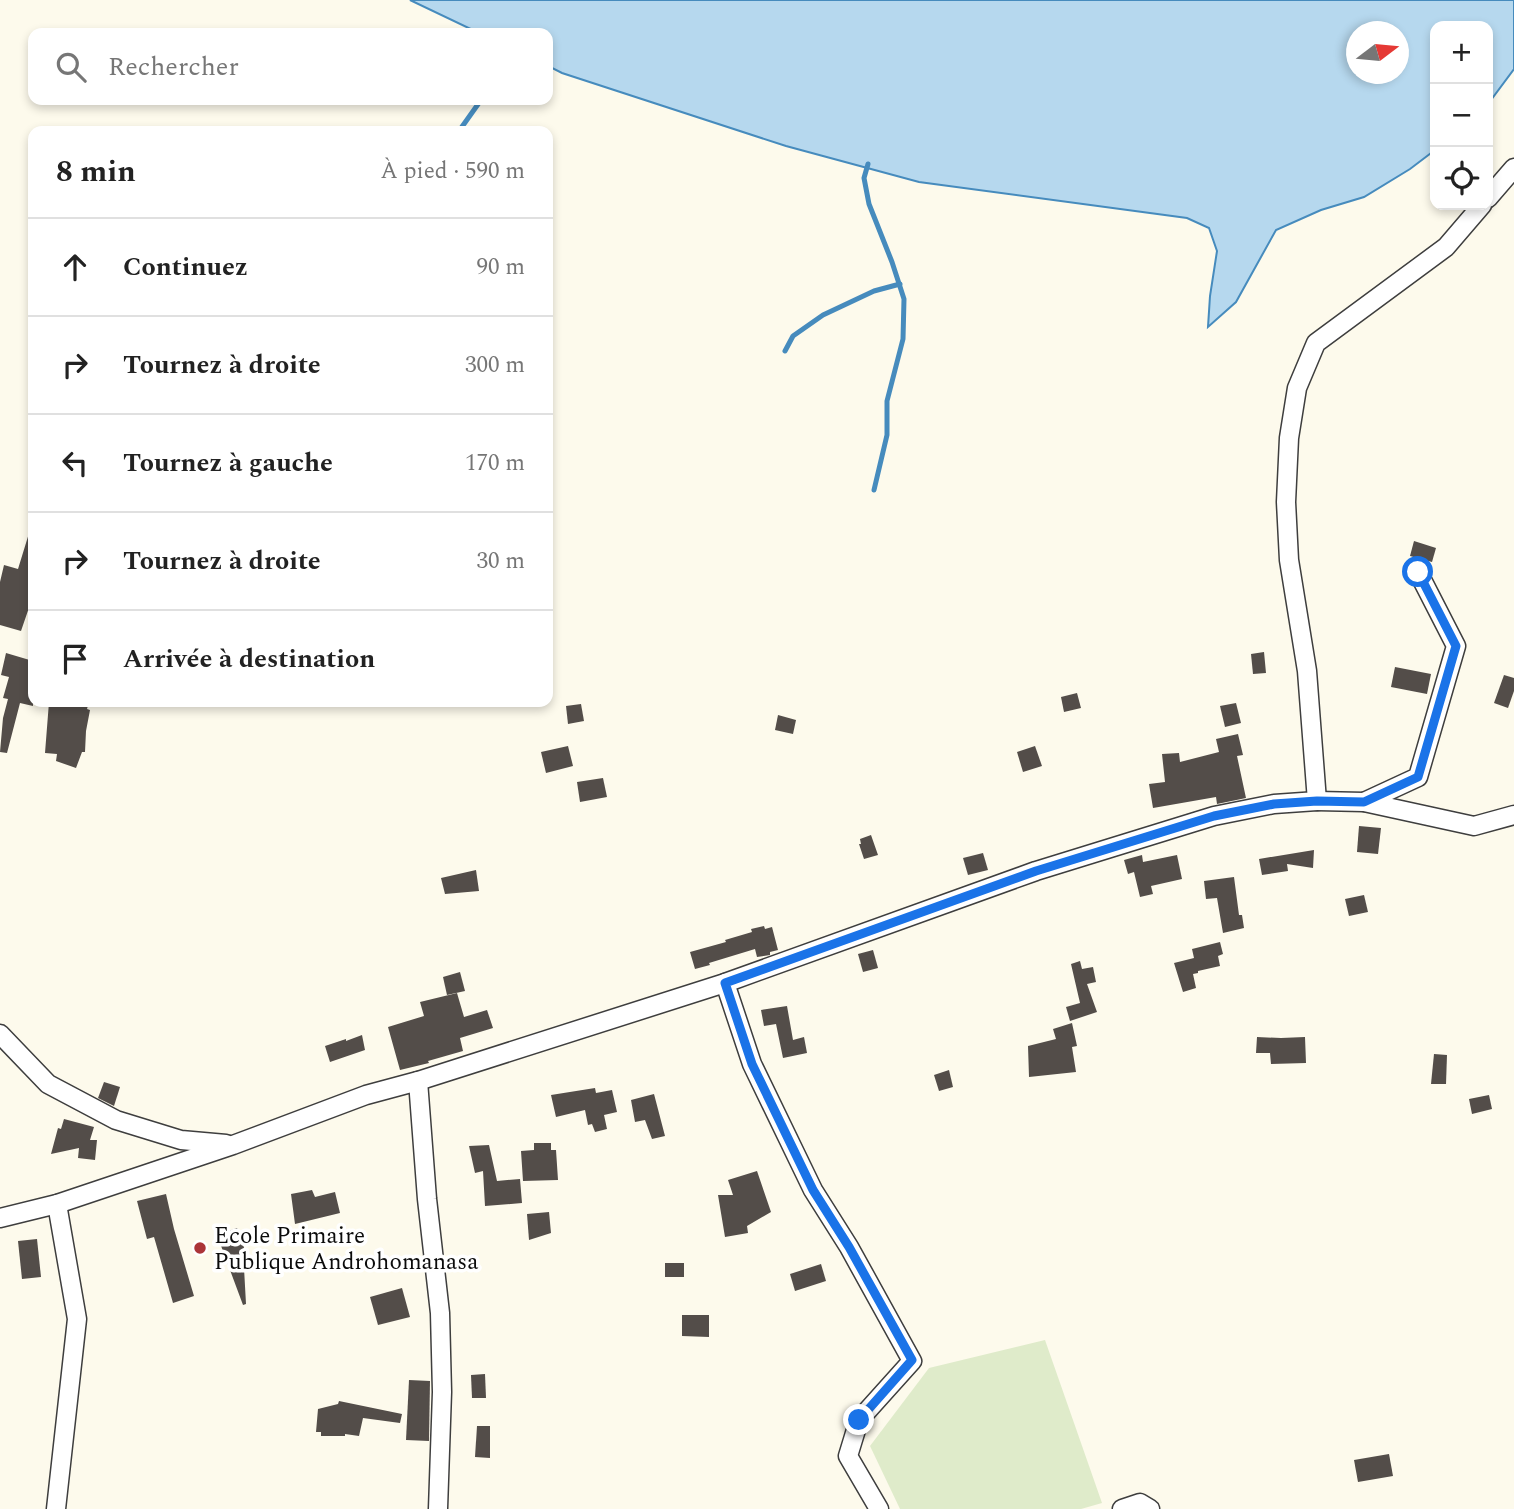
<!DOCTYPE html>
<html lang="fr">
<meta charset="utf-8">
<style>
:root{--surface:#fff;--page:#f6f6f6;--text:#222;--muted:#767676;--line:#e0e0e0}
body{margin:0;font-family:Spectral,serif;background:var(--page);color:var(--text)}
.controls{position:absolute;right:21px;top:21px;display:grid;overflow:hidden;border-radius:14px;box-shadow:0 4px 10px #0003}
.controls button{width:63px;height:63px;display:grid;place-items:center;padding:0;border:0;border-bottom:2px solid var(--line);background:var(--surface);color:var(--text);font:35px sans-serif}
.compass{position:absolute;left:1346px;top:21px;width:63px;height:63px;border-radius:50%;background:var(--surface);box-shadow:0 4px 10px #0003;rotate:74deg}
.stop{position:absolute;width:21px;height:21px;margin:-16px;border:5px solid #1a73e8;border-radius:50%;background:#fff}
.stop.end{background:#1a73e8;border-color:#fff;box-shadow:0 2px 7px #0008}
.list{margin:0;padding:0;list-style:none}
h2{display:flex;justify-content:space-between;align-items:center;height:91px;margin:0;padding:0 28px;font-size:30px}
h2 small{font-size:23px;font-weight:400;color:var(--muted)}
.list li{display:grid;grid-template-columns:46px 1fr auto;gap:21px;align-items:center;box-sizing:border-box;height:98px;padding:0 28px;border-top:2px solid var(--line)}
.list b{display:block;font-size:26px;white-space:nowrap}
.list em{font-size:23px;font-style:normal;color:var(--muted)}
.icon{flex:none;width:38px;height:38px;fill:none;stroke:currentColor;stroke-width:2;stroke-linecap:round;stroke-linejoin:round}
.map{position:relative;flex:none;width:1514px;height:1509px;overflow:hidden}
.search{position:absolute;background:var(--surface);box-shadow:0 4px 10px #0003;left:28px;top:28px;width:525px;height:77px;display:flex;align-items:center;gap:18px;box-sizing:border-box;padding:0 24px;border-radius:14px;color:var(--muted);font-size:26px}
.panel{position:absolute;background:var(--surface);box-shadow:0 4px 10px #0003;left:28px;top:126px;width:525px;height:581px;border-radius:14px}
.map>svg:first-child{display:block}
</style>
<div class="map">
<svg width="1514" height="1509" viewBox="0 0 1514 1509">
<rect width="100%" height="100%" fill="#fdfaec"/>
<!-- pitch -->
<path fill="#dfebca" d="M 1045,1340 L 1102,1503 L 1081,1509 L 900,1509 L 870,1446 L 929,1368 Z"/>
<!-- water -->
<path fill="#b6d8ee" stroke="#468bbd" stroke-width="2" fill-rule="evenodd" d="M 410,0 L 1514,0 L 1514,69 L 1488,104 L 1488,26 L 1435,26 L 1435,150 L 1410,169 L 1364,197 L 1321,210 L 1276,230 L 1236,302 L 1208,327 L 1210,296 L 1217,251 L 1209,228 L 1187,218 L 919,182 L 786,146 L 562,73 L 548,66 L 548,33 L 479,33 ZM 1356,32 L 1398,32 L 1398,74 L 1356,74 Z"/>
<g fill="none" stroke-linecap="round" stroke-linejoin="round">
<!-- stream -->
<g stroke="#468bbd" stroke-width="5">
<path d="M 459,131 L 481,100"/>
<path d="M 868,164 L 864,178 L 869,204 L 892,262 L 904,299 L 903,339 L 887,401 L 887,435 L 874,490"/>
<path d="M 785,351 L 793,336 L 823,315 L 874,291 L 900,284"/>
</g>
</g>
<!-- building -->
<g fill="#534d49">
<path d="M 30,530 L 33,530 L 33,596 L 21,631 L 0,625 L 0,582 L 4,565 L 18,569 Z"/>
<path d="M 1414,541 L 1436,548 L 1432,562 L 1410,556 Z"/>
<path d="M 1264,652 L 1266,673 L 1253,674 L 1251,654 Z"/>
<path d="M 6,653 L 33,661 L 33,706 L 20,703 L 7,753 L 0,752 L 3,718 L 8,699 L 3,698 L 9,677 L 1,675 Z"/>
<path d="M 1395,667 L 1431,674 L 1427,694 L 1391,687 Z"/>
<path d="M 1504,675 L 1514,678 L 1514,691 L 1508,708 L 1494,703 Z"/>
<path d="M 1077,693 L 1081,708 L 1064,712 L 1061,697 Z"/>
<path d="M 49,702 L 89,702 L 87,709 L 90,710 L 86,731 L 85,752 L 82,752 L 76,768 L 56,761 L 57,754 L 45,753 Z"/>
<path d="M 1236,703 L 1241,723 L 1225,727 L 1220,706 Z"/>
<path d="M 581,704 L 584,721 L 568,724 L 566,706 Z"/>
<path d="M 778,715 L 796,720 L 793,734 L 775,730 Z"/>
<path d="M 1238,734 L 1243,755 L 1237,756 L 1246,798 L 1217,804 L 1216,797 L 1153,808 L 1149,784 L 1165,782 L 1162,754 L 1179,753 L 1180,762 L 1219,752 L 1216,739 Z"/>
<path d="M 568,746 L 573,766 L 546,773 L 541,752 Z"/>
<path d="M 1035,746 L 1042,766 L 1023,772 L 1017,752 Z"/>
<path d="M 603,778 L 607,797 L 580,802 L 577,782 Z"/>
<path d="M 1359,826 L 1381,828 L 1378,854 L 1357,852 Z"/>
<path d="M 871,835 L 878,855 L 864,859 L 859,844 L 861,844 L 860,839 Z"/>
<path d="M 1314,850 L 1313,868 L 1287,864 L 1288,871 L 1262,875 L 1259,859 Z"/>
<path d="M 983,853 L 988,870 L 968,875 L 963,858 Z"/>
<path d="M 1142,855 L 1143,862 L 1177,855 L 1182,879 L 1151,886 L 1153,894 L 1140,897 L 1134,872 L 1128,874 L 1124,860 Z"/>
<path d="M 476,870 L 479,891 L 445,894 L 441,878 Z"/>
<path d="M 1234,877 L 1239,915 L 1242,915 L 1244,928 L 1223,933 L 1217,898 L 1206,899 L 1204,881 Z"/>
<path d="M 1364,895 L 1368,912 L 1349,916 L 1345,899 Z"/>
<path d="M 764,926 L 765,929 L 772,927 L 778,950 L 770,952 L 770,955 L 757,957 L 755,949 L 709,963 L 710,965 L 695,969 L 690,952 L 726,942 L 725,940 L 752,932 L 751,929 Z"/>
<path d="M 1220,942 L 1223,954 L 1218,956 L 1220,966 L 1198,971 L 1198,973 L 1193,974 L 1196,988 L 1183,992 L 1174,963 L 1194,958 L 1192,949 Z"/>
<path d="M 873,950 L 878,968 L 863,972 L 858,954 Z"/>
<path d="M 1080,961 L 1082,969 L 1093,967 L 1096,982 L 1087,984 L 1097,1012 L 1070,1021 L 1066,1007 L 1080,1003 L 1071,964 Z"/>
<path d="M 460,972 L 465,991 L 447,995 L 443,977 Z"/>
<path d="M 457,993 L 464,1017 L 487,1010 L 493,1028 L 460,1038 L 463,1051 L 428,1061 L 429,1063 L 400,1070 L 388,1027 L 424,1016 L 420,1002 Z"/>
<path d="M 787,1006 L 793,1040 L 804,1037 L 807,1053 L 783,1058 L 776,1024 L 764,1026 L 761,1010 Z"/>
<path d="M 1072,1023 L 1077,1046 L 1072,1047 L 1076,1072 L 1029,1077 L 1028,1046 L 1056,1039 L 1053,1029 Z"/>
<path d="M 362,1035 L 365,1050 L 330,1062 L 325,1046 L 346,1039 L 346,1041 Z"/>
<path d="M 1257,1037 L 1281,1038 L 1305,1037 L 1306,1063 L 1271,1064 L 1270,1053 L 1256,1053 Z"/>
<path d="M 1434,1054 L 1447,1055 L 1446,1084 L 1431,1084 Z"/>
<path d="M 949,1070 L 953,1087 L 939,1091 L 934,1075 Z"/>
<path d="M 104,1082 L 120,1087 L 114,1106 L 98,1098 Z"/>
<path d="M 595,1088 L 596,1093 L 612,1090 L 617,1112 L 604,1115 L 607,1129 L 595,1132 L 592,1124 L 588,1125 L 585,1110 L 556,1117 L 551,1095 Z"/>
<path d="M 654,1094 L 665,1136 L 652,1139 L 645,1120 L 635,1122 L 631,1100 Z"/>
<path d="M 1489,1095 L 1492,1109 L 1472,1114 L 1469,1099 Z"/>
<path d="M 64,1119 L 94,1127 L 90,1140 L 97,1140 L 95,1160 L 78,1158 L 79,1148 L 51,1154 L 58,1128 L 61,1129 Z"/>
<path d="M 534,1143 L 551,1143 L 551,1150 L 556,1150 L 558,1180 L 523,1181 L 521,1151 L 534,1150 Z"/>
<path d="M 489,1145 L 497,1181 L 520,1179 L 522,1203 L 485,1206 L 483,1171 L 475,1173 L 469,1146 Z"/>
<path d="M 757,1171 L 771,1212 L 747,1226 L 748,1233 L 725,1237 L 718,1195 L 733,1195 L 728,1180 Z"/>
<path d="M 312,1190 L 315,1197 L 335,1192 L 340,1213 L 295,1224 L 291,1194 Z"/>
<path d="M 166,1194 L 174,1229 L 194,1296 L 173,1303 L 154,1237 L 147,1239 L 137,1201 Z"/>
<path d="M 549,1212 L 551,1233 L 529,1240 L 527,1214 Z"/>
<path d="M 237,1228 L 251,1267 L 244,1268 L 246,1304 L 243,1305 L 217,1235 Z"/>
<path d="M 37,1239 L 41,1277 L 22,1279 L 18,1241 Z"/>
<rect x="665" y="1263" width="19" height="14"/>
<path d="M 821,1264 L 826,1281 L 795,1291 L 790,1274 Z"/>
<path d="M 402,1288 L 410,1317 L 378,1325 L 370,1297 Z"/>
<path d="M 682,1315 L 709,1315 L 709,1337 L 682,1336 Z"/>
<path d="M 485,1374 L 486,1398 L 472,1398 L 471,1375 Z"/>
<path d="M 409,1380 L 430,1381 L 429,1441 L 406,1440 Z"/>
<path d="M 339,1401 L 402,1414 L 400,1423 L 363,1418 L 359,1436 L 345,1434 L 345,1436 L 321,1436 L 321,1432 L 316,1432 L 318,1409 L 338,1404 Z"/>
<path d="M 477,1426 L 490,1426 L 490,1458 L 475,1457 Z"/>
<path d="M 1389,1454 L 1393,1476 L 1358,1482 L 1354,1460 Z"/>
</g>
<g fill="none" stroke-linecap="round" stroke-linejoin="round">
<defs>
<g id="minor">
<path d="M 1488,198 L 1514,168"/>
<path d="M 1317,801 L 1364,802 L 1474,826 L 1514,815"/>
<path d="M 1364,802 L 1418,777 L 1456,646 L 1418,572"/>
<path d="M 725,983 L 752,1064 L 813,1190 L 849,1247 L 912,1361 L 859,1420 L 848,1456 L 879,1509"/>
<path d="M 0,1034 L 48,1084 L 116,1120 L 181,1140 L 226,1144"/>
<path d="M 418,1081 L 427,1199 L 440,1313 L 442,1392 L 438,1509"/>
<path d="M 0,1218 L 57,1204 L 233,1145 L 366,1095 L 418,1081 L 725,983 L 1036,871 L 1214,816 L 1274,804 L 1317,801 L 1307,671 L 1289,560 L 1286,502 L 1289,438 L 1297,388 L 1316,343 L 1446,247 L 1482,205"/>
<path d="M 56,1509 L 77,1319 L 57,1204"/>
<path d="M 1122,1509 L 1140,1503 L 1150,1509"/>
</g>
</defs>
<!-- minor casing -->
<use href="#minor" stroke="#3e3e3e" stroke-width="21"/>
<!-- minor -->
<use href="#minor" stroke="#fff" stroke-width="18"/>
</g>
<g fill="none" stroke-linecap="round" stroke-linejoin="round">
<!-- route -->
<path stroke="#1a73e8" stroke-width="9" d="M 859,1420 L 912,1360 L 849,1247 L 813,1190 L 752,1064 L 725,983 L 1036,871 L 1214,816 L 1274,804 L 1317,801 L 1364,802 L 1418,777 L 1456,646 L 1418,572"/>
</g>
<!-- markers -->
<circle fill="#ab3438" stroke="#fff" stroke-width="2.5" cx="200" cy="1248" r="7"/>
<g text-anchor="middle" stroke-width="7" stroke-linejoin="round" paint-order="stroke">
<!-- poi labels -->
<g font-size="23" fill="#0b0b0b" stroke="#fff" text-anchor="start">
<text x="214" y="1243">Ecole Primaire<tspan x="214" dy="26">Publique Androhomanasa</tspan></text>
</g>
</g>
</svg>
<div class="controls">
<button>+</button>
<button>−</button>
<button><svg class="icon" aria-label="locate" viewBox="0 0 24 24"><circle cx="12" cy="12" r="6"/><path d="M12 2v4M12 18v4M2 12h4M18 12h4"/></svg></button>
</div>
<svg class="compass" viewBox="-18 -18 36 36"><path d="M0-13l5 13h-10z" fill="#e53935"/><path d="M0 13l5-13h-10z" fill="#767676"/></svg>
<div class="stop" style="left:1418px;top:572px"></div>
<div class="stop end" style="left:859px;top:1420px"></div>
<div class="search"><svg class="icon" aria-label="search" viewBox="0 0 24 24"><circle cx="10" cy="10" r="6"/><path d="M15 15l6 6"/></svg>Rechercher</div>
<section class="panel">
<h2>8 min<small>À pied · 590 m</small></h2>
<ul class="list">
<li><svg class="icon" aria-label="ahead" viewBox="0 0 24 24"><path d="M12 20V5M6 11l6-6 6 6"/></svg><div><b>Continuez</b></div><em>90 m</em></li>
<li><svg class="icon" aria-label="right" viewBox="0 0 24 24"><path d="M7 20v-9h11M14 6l5 5-5 5"/></svg><div><b>Tournez à droite</b></div><em>300 m</em></li>
<li><svg class="icon" aria-label="left" viewBox="0 0 24 24"><path d="M17 20v-9H6M10 6l-5 5 5 5"/></svg><div><b>Tournez à gauche</b></div><em>170 m</em></li>
<li><svg class="icon" aria-label="right" viewBox="0 0 24 24"><path d="M7 20v-9h11M14 6l5 5-5 5"/></svg><div><b>Tournez à droite</b></div><em>30 m</em></li>
<li><svg class="icon" aria-label="arrive" viewBox="0 0 24 24"><path d="M6 21V4h12l-3 4 3 4H6"/></svg><div><b>Arrivée à destination</b></div></li>
</ul>
</section>
</div>
